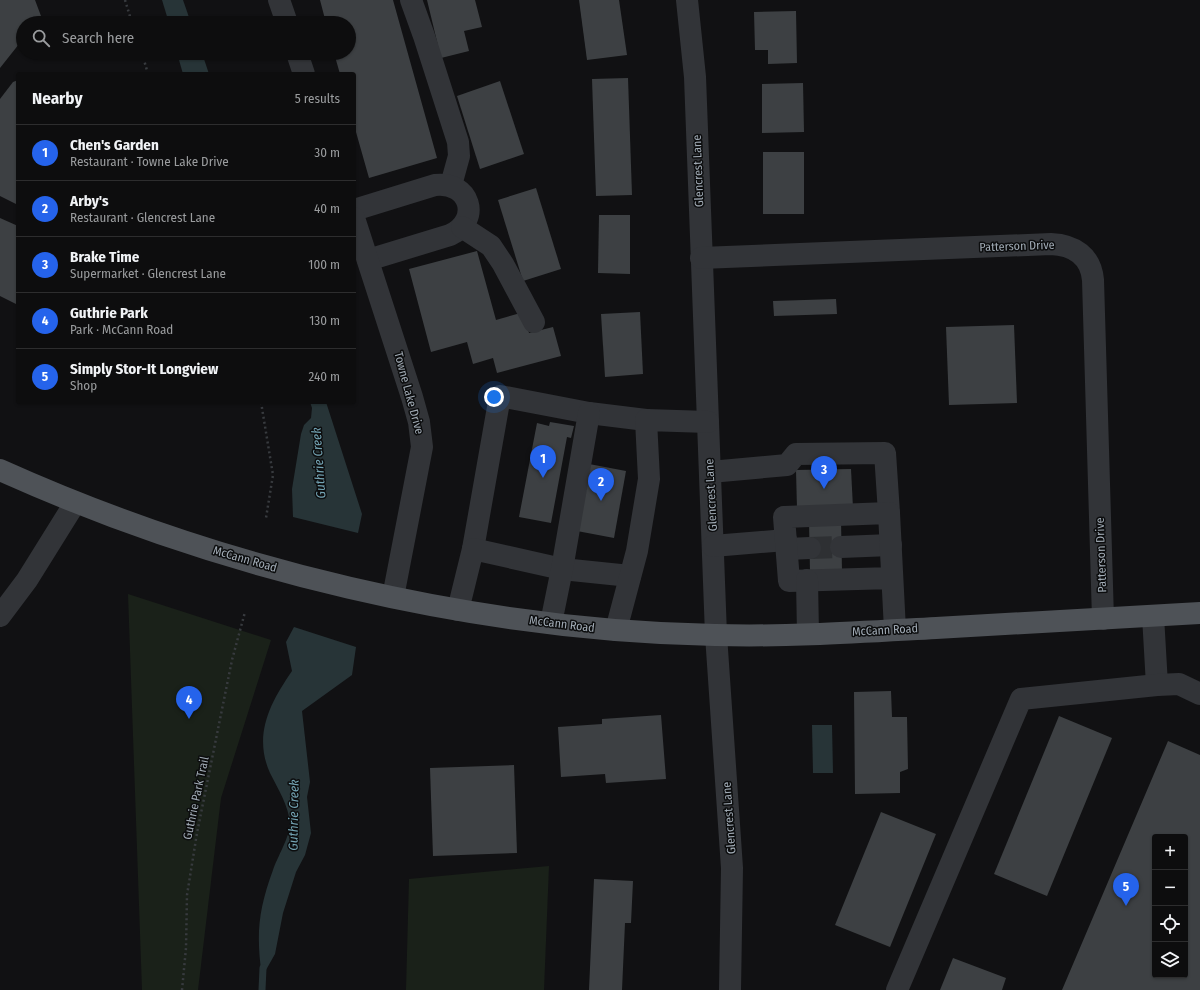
<!DOCTYPE html>
<meta charset="utf-8">
<style>
:root{--surface:#0d0d0e;--page:#1b1b1c;--text:#f1f3f6;--muted:#9a9c9e;--line:#2d2d2e;--accent:#2563eb}
body{margin:0;font-family:"Fira Sans Condensed",sans-serif;background:var(--page);color:var(--text)}
.controls{position:absolute;right:12px;bottom:12px;display:grid;overflow:hidden;border-radius:4px;box-shadow:0 1px 3px #0004}
.controls button{width:36px;height:36px;display:grid;place-items:center;padding:0;border:0;border-bottom:1px solid var(--line);background:var(--surface);color:var(--text);font:20px sans-serif}
.you{position:absolute;left:494px;top:397px;width:14px;height:14px;margin:-10px;border:3px solid #fff;border-radius:50%;background:#1a73e8;box-shadow:0 0 0 6px #1a73e833}
.badge{display:grid;place-items:center;width:26px;height:26px;border-radius:50%;background:var(--accent);color:#fff;font-size:13px;font-weight:700}
.pin{position:absolute;translate:-50% -33px;filter:drop-shadow(0 1px 2px #0008)}
.pin::after{content:'';position:absolute;top:21px;width:14px;height:12px;background:inherit;clip-path:polygon(0 0,100% 0,50% 100%)}
.list{margin:0;padding:0;list-style:none}
h2{display:flex;justify-content:space-between;align-items:center;height:52px;margin:0;padding:0 16px;font-size:17px}
h2 small{font-size:13px;font-weight:400;color:var(--muted)}
.list li{display:grid;grid-template-columns:26px 1fr auto;gap:12px;align-items:center;box-sizing:border-box;height:56px;padding:0 16px;border-top:1px solid var(--line)}
.list b{display:block;font-size:15px;white-space:nowrap}
.list p{margin:0;font-size:13px;white-space:nowrap;color:var(--muted)}
.list em{font-size:13px;font-style:normal;color:var(--muted)}
.icon{flex:none;width:22px;height:22px;fill:none;stroke:currentColor;stroke-width:2;stroke-linecap:round;stroke-linejoin:round}
.map{position:relative;flex:none;width:1200px;height:990px;overflow:hidden}
.search{position:absolute;background:var(--surface);box-shadow:0 1px 3px #0004;left:16px;top:16px;width:340px;height:44px;display:flex;align-items:center;gap:10px;box-sizing:border-box;padding:0 14px;border-radius:22px;color:var(--muted);font-size:15px}
.panel{position:absolute;background:var(--surface);box-shadow:0 1px 3px #0004;left:16px;top:72px;width:340px;height:332px;border-radius:4px}
.map>svg:first-child{display:block}
</style>
<div class="map">
<svg width="1200" height="990" viewBox="0 0 1200 990">
<rect width="100%" height="100%" fill="#111113"/>
<!-- green -->
<g fill="#1a2119">
<path d="M 128,594 L 271,640 L 221,798 L 198,990 L 142,990 Z"/>
<path d="M 549,866 L 544,990 L 406,990 L 409,879 Z"/>
</g>
<!-- water -->
<g fill="#273437">
<path d="M 162,0 L 183,0 L 191,23 L 169,23 Z"/>
<path d="M 177,53 L 202,53 L 209,74 L 183,74 Z"/>
<path d="M 310,402 L 326,402 L 362,514 L 358,533 L 293,517 L 292,489 L 301,434 L 304,425 L 311,418 L 312,408 Z"/>
<path d="M 294,627 L 356,647 L 352,675 L 302,711 L 310,782 L 307,797 L 311,833 L 305,855 L 296,872 L 283,913 L 275,954 L 262,977 C 256,935 258,911 273,870 C 277,858 290,836 290,824 C 289,806 278,789 270,773 C 253,735 270,703 292,671 L 286,642 Z"/>
<path d="M 812,725 L 832,725 L 833,773 L 813,773 Z"/>
</g>
<g fill="none" stroke-linecap="round" stroke-linejoin="round">
<!-- stream -->
<path stroke="#273437" stroke-width="7" d="M 262,990 L 263,968"/>
</g>
<!-- building -->
<g fill="#3d4043" fill-rule="evenodd">
<path d="M 0,0 L 35,0 L 41,16 L 35,23 L 23,23 L 23,39 L 0,68 Z"/>
<path d="M 320,0 L 393,0 L 437,158 L 369,178 L 354,125 L 354,74 L 340,74 L 334,53 L 349,53 L 349,23 L 326,23 Z"/>
<path d="M 427,0 L 475,0 L 482,27 L 464,31 L 469,51 L 441,58 Z"/>
<path d="M 579,0 L 619,0 L 627,55 L 587,60 Z"/>
<path d="M 796,11 L 797,63 L 768,64 L 768,50 L 755,50 L 754,12 Z"/>
<path d="M 628,78 L 632,195 L 596,196 L 592,79 Z"/>
<path d="M 18,80 L 18,205 L 0,196 L 0,99 L 13,82 Z"/>
<path d="M 500,81 L 524,154 L 480,169 L 457,96 Z"/>
<path d="M 803,83 L 804,132 L 762,133 L 762,84 Z"/>
<rect x="763" y="152" width="41" height="62"/>
<path d="M 536,188 L 561,269 L 523,281 L 498,200 Z"/>
<path d="M 599,215 L 630,215 L 630,274 L 598,273 Z"/>
<path d="M 0,218 L 18,226 L 18,305 L 0,296 Z"/>
<path d="M 477,251 L 496,320 L 524,312 L 529,333 L 553,327 L 561,356 L 497,373 L 493,358 L 473,364 L 467,342 L 431,352 L 409,269 Z"/>
<path d="M 836,299 L 837,314 L 774,316 L 773,301 Z"/>
<path d="M 640,312 L 643,374 L 605,377 L 601,314 Z"/>
<path d="M 1014,325 L 1017,403 L 949,405 L 946,327 Z"/>
<path d="M 550,422 L 574,426 L 571,438 L 567,437 L 551,523 L 519,517 L 537,423 L 549,426 Z"/>
<path d="M 589,464 L 626,471 L 614,538 L 577,531 Z"/>
<path d="M 851,469 L 853,508 L 797,509 L 796,470 Z"/>
<path d="M 841,520 L 842,571 L 810,572 L 809,521 Z"/>
<path d="M 891,691 L 892,717 L 907,717 L 908,769 L 900,772 L 900,793 L 855,794 L 854,692 Z"/>
<path d="M 661,715 L 666,779 L 606,783 L 605,774 L 561,777 L 558,727 L 602,724 L 602,719 Z"/>
<path d="M 1059,716 L 1112,738 L 1047,896 L 994,874 Z"/>
<path d="M 1168,741 L 1200,755 L 1200,990 L 1062,990 ZM 1155,837 L 1185,837 L 1185,975 L 1155,975 Z"/>
<path d="M 514,765 L 517,853 L 433,856 L 430,768 Z"/>
<path d="M 881,812 L 936,834 L 890,947 L 835,925 Z"/>
<path d="M 594,879 L 633,881 L 631,923 L 625,923 L 622,990 L 589,990 Z"/>
<path d="M 953,958 L 1006,978 L 1002,990 L 940,990 Z"/>
</g>
<g fill="none" stroke-linecap="round" stroke-linejoin="round">
<!-- minor-tunnel -->
<path stroke="#2e3033" stroke-width="22" stroke-dasharray="22 11" stroke-linecap="butt" d="M 810,548 L 841,547"/>
<!-- path -->
<g stroke="#383b3f" stroke-width="2.5" stroke-dasharray="2 3" stroke-linecap="butt">
<path d="M 125,0 L 132,23"/>
<path d="M 142,53 L 148,74"/>
<path d="M 261,402 L 273,475 L 266,518"/>
<path d="M 182,990 L 186,948 L 187,895 L 197,833 L 232,660 L 245,612"/>
</g>
<!-- minor -->
<g stroke="#323438" stroke-width="22">
<path d="M 279,0 L 287,23"/>
<path d="M 411,0 L 424,36 L 458,142 L 459,156 L 451,185"/>
<path d="M 687,0 L 695,77 L 716,635 L 732,868 L 730,990"/>
<path d="M 297,53 L 304,74"/>
<path d="M 354,210 L 435,185 C 470,181 482,220 450,235 L 368,260"/>
<path d="M 354,218 L 412,397 L 419,422 L 422,447 L 393,597"/>
<path d="M 462,227 L 491,246 L 503,264 L 534,322"/>
<path d="M 701,258 L 1051,244 C 1074,245 1091,256 1093,280 L 1103,619"/>
<path d="M 710,472 L 787,465 L 796,454 L 885,453 L 889,513"/>
<path d="M 713,546 L 786,540"/>
<path d="M 841,547 L 891,545"/>
<path d="M 473,549 L 500,396 L 589,413 L 646,420"/>
<path d="M 787,549 L 810,548"/>
<path d="M 892,578 L 789,581 L 784,517 L 889,513 L 895,630"/>
<path d="M 807,580 L 808,634"/>
<path d="M 458,610 L 473,549 L 562,569 L 630,576"/>
<path d="M 0,616 L 27,580 L 75,503"/>
<path d="M 1153,616 L 1157,685"/>
<path d="M 551,623 L 562,569 L 589,413"/>
<path d="M 616,630 L 637,551 L 649,479 L 646,420 L 708,422"/>
<path d="M 897,990 L 1021,699 L 1157,685 L 1179,684 L 1200,694"/>
</g>
<!-- major -->
<path stroke="#4e5257" stroke-width="22" d="M 0,470 C 220,569 473,630 715,635 C 788,637 862,632 936,628 C 1024,623 1112,618 1200,613"/>
</g>
<g text-anchor="middle" stroke-width="3" stroke-linejoin="round" paint-order="stroke">
<!-- street labels -->
<g font-size="12" fill="#a1abb5" stroke="#0c0d0e">
<text transform="translate(698 171) rotate(-92)" y="4">Glencrest Lane</text>
<text transform="translate(1017 246) rotate(-2)" y="4">Patterson Drive</text>
<text transform="translate(409 393) rotate(75)" y="4">Towne Lake Drive</text>
<text transform="translate(711 495) rotate(-93)" y="4">Glencrest Lane</text>
<text transform="translate(1101 555) rotate(-92)" y="4">Patterson Drive</text>
<text transform="translate(245 559) rotate(16)" y="4">McCann Road</text>
<text transform="translate(562 624) rotate(7)" y="4">McCann Road</text>
<text transform="translate(885 630) rotate(-3)" y="4">McCann Road</text>
<text transform="translate(196 798) rotate(-78)" y="4">Guthrie Park Trail</text>
<text transform="translate(729 818) rotate(-94)" y="4">Glencrest Lane</text>
</g>
<!-- water labels -->
<g font-size="13" font-style="italic" fill="#74a4b4" stroke="#0c0d0e">
<text transform="translate(318 463) rotate(-94)" y="5">Guthrie Creek</text>
<text transform="translate(293 815) rotate(-89)" y="5">Guthrie Creek</text>
</g>
</g>
</svg>
<div class="controls">
<button>+</button>
<button>−</button>
<button><svg class="icon" aria-label="locate" viewBox="0 0 24 24"><circle cx="12" cy="12" r="6"/><path d="M12 2v4M12 18v4M2 12h4M18 12h4"/></svg></button>
<button><svg class="icon" aria-label="layers" viewBox="0 0 24 24"><path d="M12 4l9 5-9 5-9-5zM3 14l9 5 9-5"/></svg></button>
</div>
<div class="you"></div>
<div class="pin badge" style="left:543px;top:478px">1</div>
<div class="pin badge" style="left:601px;top:501px">2</div>
<div class="pin badge" style="left:824px;top:489px">3</div>
<div class="pin badge" style="left:189px;top:719px">4</div>
<div class="pin badge" style="left:1126px;top:906px">5</div>
<div class="search"><svg class="icon" aria-label="search" viewBox="0 0 24 24"><circle cx="10" cy="10" r="6"/><path d="M15 15l6 6"/></svg>Search here</div>
<section class="panel">
<h2>Nearby<small>5 results</small></h2>
<ul class="list">
<li><span class="badge">1</span><div><b>Chen's Garden</b><p>Restaurant · Towne Lake Drive</p></div><em>30 m</em></li>
<li><span class="badge">2</span><div><b>Arby's</b><p>Restaurant · Glencrest Lane</p></div><em>40 m</em></li>
<li><span class="badge">3</span><div><b>Brake Time</b><p>Supermarket · Glencrest Lane</p></div><em>100 m</em></li>
<li><span class="badge">4</span><div><b>Guthrie Park</b><p>Park · McCann Road</p></div><em>130 m</em></li>
<li><span class="badge">5</span><div><b>Simply Stor-It Longview</b><p>Shop</p></div><em>240 m</em></li>
</ul>
</section>
</div>
